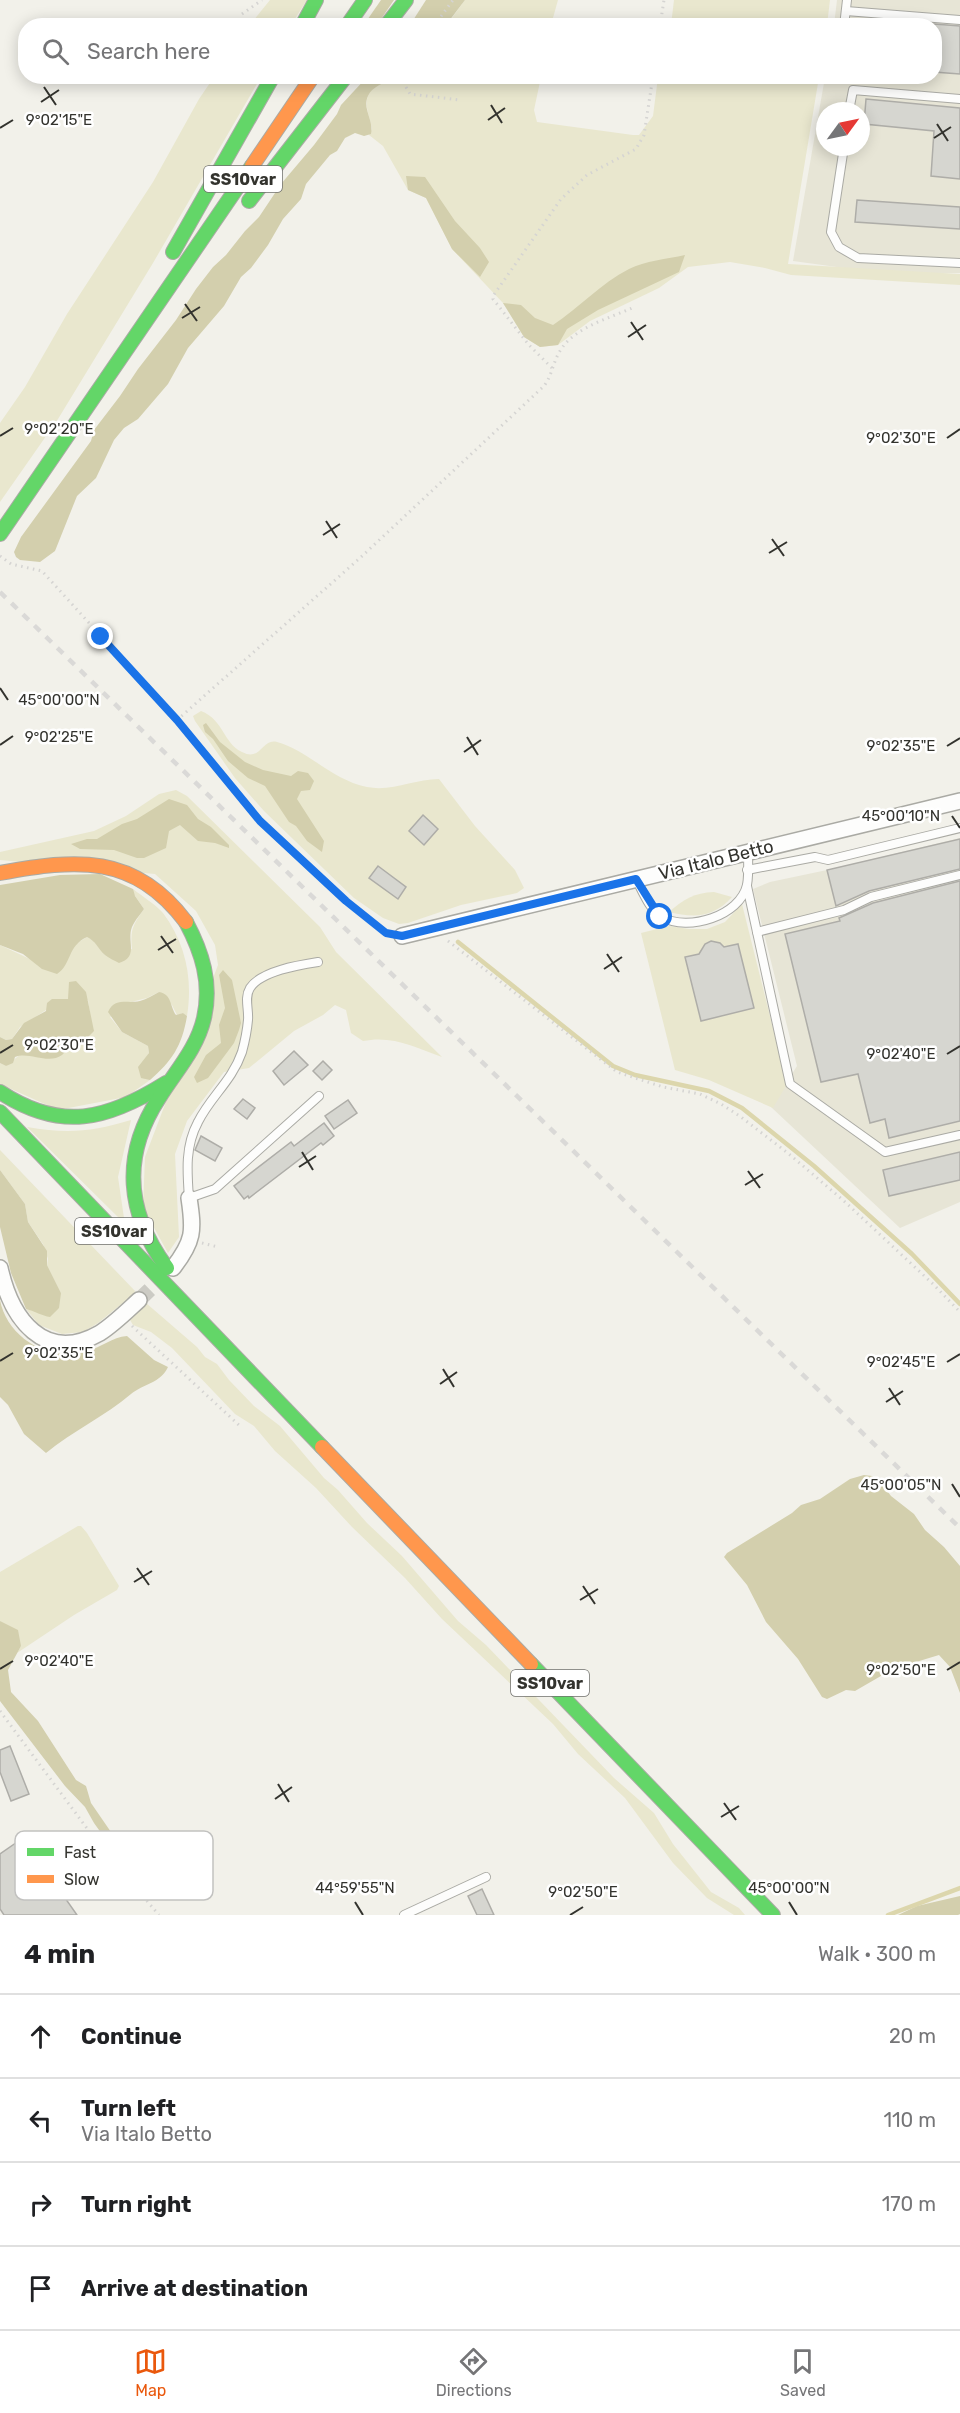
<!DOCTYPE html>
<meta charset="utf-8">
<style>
:root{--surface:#fff;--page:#f6f6f6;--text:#202124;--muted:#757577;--line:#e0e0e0;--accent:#ea580c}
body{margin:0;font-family:Rubik,sans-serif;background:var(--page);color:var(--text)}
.compass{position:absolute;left:816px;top:102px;width:54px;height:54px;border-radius:50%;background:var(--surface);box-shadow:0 3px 15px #0003;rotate:57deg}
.stop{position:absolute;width:18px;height:18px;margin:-14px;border:4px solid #1a73e8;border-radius:50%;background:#fff}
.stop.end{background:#1a73e8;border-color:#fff;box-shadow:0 2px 6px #0008}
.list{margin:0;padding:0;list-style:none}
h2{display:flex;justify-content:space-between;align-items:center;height:78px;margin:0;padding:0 24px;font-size:26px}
h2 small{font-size:20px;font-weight:400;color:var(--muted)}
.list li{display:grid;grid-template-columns:39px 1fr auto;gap:18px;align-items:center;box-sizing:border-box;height:84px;padding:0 24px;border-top:2px solid var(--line)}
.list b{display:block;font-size:22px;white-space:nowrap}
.list p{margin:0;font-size:20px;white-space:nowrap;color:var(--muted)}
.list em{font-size:20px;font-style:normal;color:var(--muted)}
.icon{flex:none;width:33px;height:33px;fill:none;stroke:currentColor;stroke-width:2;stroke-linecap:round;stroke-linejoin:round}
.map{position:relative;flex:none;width:960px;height:1915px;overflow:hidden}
.search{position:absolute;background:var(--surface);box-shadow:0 3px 15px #0003;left:18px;right:18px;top:18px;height:66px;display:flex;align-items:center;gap:15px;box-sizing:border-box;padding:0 21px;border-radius:24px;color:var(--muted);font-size:22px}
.sheet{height:414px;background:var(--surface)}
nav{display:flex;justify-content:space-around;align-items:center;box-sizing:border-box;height:84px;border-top:2px solid var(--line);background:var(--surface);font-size:16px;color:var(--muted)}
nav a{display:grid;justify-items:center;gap:3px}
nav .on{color:var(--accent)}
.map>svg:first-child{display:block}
</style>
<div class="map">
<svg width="960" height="1915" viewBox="0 0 960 1915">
<rect width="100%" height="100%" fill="#f2f1ea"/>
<!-- built -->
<g fill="#e7e5d6" fill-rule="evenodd">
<path d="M 837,0 L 960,0 L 960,273 L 881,273 L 793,261 L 825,77 L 934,76 L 934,26 L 834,25 ZM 825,111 L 861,111 L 861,147 L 825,147 Z"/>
<path d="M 960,838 L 960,1202 L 900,1228 L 771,1107 L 797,1066 L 753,889 L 770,882 L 827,870 Z"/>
</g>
<!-- green -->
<g fill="#e9e7ce">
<path d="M 270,0 L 307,0 L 291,25 L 249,26 Z"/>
<path d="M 465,0 L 558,0 L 551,25 L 446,26 Z"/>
<path d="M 674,0 L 830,0 L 827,25 L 671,25 Z"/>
<path d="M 214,77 L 261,77 L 153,263 L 58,419 L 0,502 L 0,423 L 25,387 L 67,314 L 153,182 L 199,99 Z"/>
<path d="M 389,77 L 541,77 L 534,110 L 537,122 L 633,135 L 639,135 L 653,116 L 658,77 L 819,77 L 788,264 L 960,274 L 960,285 L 791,275 L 765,268 L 730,262 L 688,267 L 659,288 L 590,321 L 558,345 L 540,347 L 524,337 L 503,303 L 452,249 L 426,198 L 408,190 L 383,146 L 369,135 L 372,129 C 370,115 360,100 374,88 C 379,84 385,83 389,77 Z"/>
<path d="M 201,711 C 224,720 223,743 242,752 C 261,762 262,738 277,742 C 309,751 332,780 367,787 C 392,792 414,779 439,779 L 475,826 L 515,870 L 524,888 L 517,893 L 461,905 L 408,923 L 399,924 L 383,918 L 354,898 L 264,811 L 235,778 L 195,721 L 193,716 Z"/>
<path d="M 176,790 L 187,796 L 320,927 L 336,952 L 442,1057 C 415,1047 392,1035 363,1041 L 351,1033 L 346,1010 L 335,1005 L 323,1015 L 294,1031 L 249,1068 L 224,1072 L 187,1121 L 175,1154 L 179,1237 L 168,1253 L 143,1208 L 145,1157 L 218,965 L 215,945 L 196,911 L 155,874 L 0,860 L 0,852 L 94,831 L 126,816 L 159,794 Z"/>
<path d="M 133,889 C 143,897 155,904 163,913 C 186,944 193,979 187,1016 L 183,1013 L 177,1015 L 172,1005 L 159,992 L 147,998 L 131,1002 L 110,1017 L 122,1032 L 148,1046 L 149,1053 L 146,1058 L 150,1080 L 126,1097 L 58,1110 L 0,1084 L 0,1063 L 6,1066 L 21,1054 L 63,1054 L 73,1039 L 88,1037 L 90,1014 L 88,1000 L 68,999 L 46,1010 L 20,1027 L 12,1039 L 6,1040 L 0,1037 L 0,945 L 32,960 L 70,954 L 74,945 L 87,937 L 93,940 L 105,955 L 132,949 C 130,929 133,925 144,909 L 133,893 Z"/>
<path d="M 714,892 L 732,897 C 713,918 694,918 669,912 C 684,899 694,893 714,892 Z"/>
<path d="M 742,904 L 787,1084 L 773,1108 L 709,1080 L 675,1070 L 641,933 L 669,926 L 689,929 L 707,929 L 725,922 Z"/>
<path d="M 131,1120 L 118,1177 L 124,1218 L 120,1219 L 27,1127 C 67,1134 92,1132 131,1120 Z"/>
<path d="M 0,1150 L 135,1291 L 134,1294 L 98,1323 L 83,1332 L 62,1334 L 39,1325 L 26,1309 L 39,1312 L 61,1293 L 47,1265 L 48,1259 L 43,1244 L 28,1222 L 25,1204 L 0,1170 Z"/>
<path d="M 146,1303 L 197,1347 L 205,1357 L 217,1364 L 229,1380 L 254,1406 L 280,1426 L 324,1478 L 338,1490 L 367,1523 L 402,1556 L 458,1621 L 486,1645 L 614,1778 L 654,1813 L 673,1844 L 711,1892 L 739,1908 L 745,1915 L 734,1915 L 707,1898 L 673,1863 L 625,1798 L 578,1754 L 553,1724 L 442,1619 L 405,1578 L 352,1527 L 316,1488 L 275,1451 L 254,1426 L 235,1414 L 172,1348 L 151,1332 L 133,1325 L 130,1320 L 130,1316 L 136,1314 L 139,1308 Z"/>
<path d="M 78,1526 L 81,1526 L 87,1533 L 119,1586 L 117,1590 L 74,1615 L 17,1653 L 21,1646 L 0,1621 L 0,1572 Z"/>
</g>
<!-- forest -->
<g fill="#d3cfad">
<path d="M 381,0 L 394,0 L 377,25 L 363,26 Z"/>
<path d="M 426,0 L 465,0 L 446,25 L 410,25 Z"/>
<path d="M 367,77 L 389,77 C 384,85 372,86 368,96 C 362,109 374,120 371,134 L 364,136 L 355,133 L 345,138 L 337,151 L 330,155 L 306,184 L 301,199 L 283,219 L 268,245 L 251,268 L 241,277 L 224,306 L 188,348 L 168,384 L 138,419 L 124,428 L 114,440 L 96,478 L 77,496 L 55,551 L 40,562 L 20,560 L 16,557 L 14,552 L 21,537 L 91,441 L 94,430 L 120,396 L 138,369 L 176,320 L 196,289 L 213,267 L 226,255 L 245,231 L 259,217 L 281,184 L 314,145 L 337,114 L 341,105 Z"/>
<path d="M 406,176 L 425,177 L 455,221 L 480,248 L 489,262 L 480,277 L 452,249 L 426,198 L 408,190 Z"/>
<path d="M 685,255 L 679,272 L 598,310 L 567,329 L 558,345 L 540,347 L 524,337 L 503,303 L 521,305 L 535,318 L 553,325 C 579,308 601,283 629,269 C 645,261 667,259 685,255 Z"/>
<path d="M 206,723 L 220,742 L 245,762 L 263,770 L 291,776 L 298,771 L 308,773 L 314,781 L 310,790 L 301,791 L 297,799 L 324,841 L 322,852 L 307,841 L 296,826 L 289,822 L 265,786 L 248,778 L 228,761 L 213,739 L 205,732 L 203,725 Z"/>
<path d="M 169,799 L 187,805 L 198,819 L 211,827 L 229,845 L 229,848 L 215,843 L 198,841 L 180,825 L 169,831 L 166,848 L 144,858 L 137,858 L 114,850 L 80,849 L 71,844 L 87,839 L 97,839 L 122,824 L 137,819 Z"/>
<path d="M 100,874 L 133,889 L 135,896 L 144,909 C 140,915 133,922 131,930 C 128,944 138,957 119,963 C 115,961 109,958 105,955 C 98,949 96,941 87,937 C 67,946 72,964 57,974 L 42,969 L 23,954 L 0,945 L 0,885 L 60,875 Z"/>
<path d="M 223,970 L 232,980 L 241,1023 L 239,1030 L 234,1043 L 208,1078 L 197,1083 L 194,1077 L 206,1055 L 221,1043 L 219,1025 L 225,1008 L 219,975 Z"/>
<path d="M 76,981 L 86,992 L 94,1031 L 88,1037 L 73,1039 C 69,1044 66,1052 62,1055 C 48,1065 29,1051 15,1057 L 13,1063 L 6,1066 L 0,1063 L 0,1037 L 6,1040 L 12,1039 L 24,1023 L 46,1011 L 47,1003 L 52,999 L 68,999 L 69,982 Z"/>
<path d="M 159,992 C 172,994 170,1007 176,1015 L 183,1013 L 187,1016 C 182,1046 172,1061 150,1080 L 141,1078 L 138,1067 L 149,1053 L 148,1046 L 122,1032 L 108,1012 C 115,997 127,1004 140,1001 C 147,999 153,995 159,992 Z"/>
<path d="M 0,1170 L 25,1204 L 28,1222 L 47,1251 L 47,1265 L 61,1293 L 59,1308 L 50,1317 C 42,1316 35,1311 26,1309 L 11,1273 L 0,1227 Z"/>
<path d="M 0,1300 C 7,1338 51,1364 88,1351 C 102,1347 112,1337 127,1336 L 154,1360 L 168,1367 C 161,1383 143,1384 131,1394 C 105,1416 73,1431 46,1453 L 24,1434 L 8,1405 L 0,1397 Z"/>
<path d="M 864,1475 L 872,1476 L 881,1483 L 891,1496 L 914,1514 L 925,1530 L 944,1547 L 960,1566 L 960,1693 L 950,1667 L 939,1655 L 893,1669 L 855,1691 L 846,1690 L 827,1699 L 822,1697 L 798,1659 L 766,1622 L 747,1585 L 724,1557 L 727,1553 L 792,1513 L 801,1505 L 820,1499 L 850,1479 Z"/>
<path d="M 0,1621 L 18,1630 L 21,1646 L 8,1670 L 11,1692 L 38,1721 L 76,1780 L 86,1786 L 91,1803 L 113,1835 L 138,1877 L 137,1883 L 94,1823 L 85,1807 L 65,1786 L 0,1701 Z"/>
<path d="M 960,1896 L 960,1914 L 958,1915 L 898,1915 L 917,1906 Z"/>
</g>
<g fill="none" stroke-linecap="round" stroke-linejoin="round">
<!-- stream -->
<g stroke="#dcd6ac" stroke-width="4.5">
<path d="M 458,942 L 613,1066 L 635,1075 L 709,1091 L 742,1108 L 814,1166 L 912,1254 L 960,1304"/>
<path d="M 888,1915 L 960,1888"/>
</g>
</g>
<!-- building -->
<g fill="#d6d6d0" stroke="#aeada8" stroke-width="1.5">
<path d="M 934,24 L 960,26 L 960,74 L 934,72 Z"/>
<path d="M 866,99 L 960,108 L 960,179 L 931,176 L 934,131 L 864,124 Z"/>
<path d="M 857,200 L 960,207 L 960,229 L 855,222 Z"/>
<path d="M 423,815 L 438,829 L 424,845 L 409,831 Z"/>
<path d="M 960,839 L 960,869 L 869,891 L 836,906 L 827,870 Z"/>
<path d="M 378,866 L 406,887 L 398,899 L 369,878 Z"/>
<path d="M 960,881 L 960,1121 L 889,1138 L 885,1119 L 870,1123 L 858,1074 L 821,1082 L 785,934 L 840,921 L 839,918 L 873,903 Z"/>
<path d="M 711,941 L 720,943 L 724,947 L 738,944 L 754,1008 L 701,1021 L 685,957 L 699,954 L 705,944 Z"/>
<path d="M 294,1051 L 308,1065 L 284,1085 L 273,1071 Z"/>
<path d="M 323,1061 L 332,1070 L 322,1080 L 313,1071 Z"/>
<path d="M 243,1099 L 255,1108 L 247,1119 L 234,1109 Z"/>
<path d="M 348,1100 L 357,1113 L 334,1129 L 325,1116 Z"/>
<path d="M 324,1123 L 334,1136 L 323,1145 L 321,1143 L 249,1198 L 248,1196 L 244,1199 L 234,1186 L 291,1142 L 294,1146 Z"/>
<path d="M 201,1136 L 222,1148 L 215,1161 L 195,1150 Z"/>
<path d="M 960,1152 L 960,1180 L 889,1196 L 883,1170 Z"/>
<path d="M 10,1746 L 29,1794 L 11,1801 L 0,1772 L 0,1750 Z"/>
<path d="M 23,1838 L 77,1915 L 4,1915 L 0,1909 L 0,1854 Z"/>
<path d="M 482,1889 L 494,1915 L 477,1915 L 468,1896 Z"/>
</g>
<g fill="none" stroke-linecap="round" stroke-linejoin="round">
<!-- street-tunnel -->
<path stroke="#cccbc4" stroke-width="15" stroke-dasharray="15 8" stroke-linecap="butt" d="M 139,1300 L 165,1275"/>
<defs>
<g id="lane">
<path d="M 846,11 L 960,20"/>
<path d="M 844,26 L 847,0"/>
<path d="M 849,111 L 853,90 L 960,99"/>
<path d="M 844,147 L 831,232 L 839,247 L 858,258 L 960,263"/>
<path d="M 747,870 L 815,857 L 828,860 L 960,828"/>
<path d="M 636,879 C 642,890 650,911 662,917 C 688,932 740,916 747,885 C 749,875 748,862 748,852"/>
<path d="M 747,886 L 790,1084 L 885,1152 L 960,1135"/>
<path d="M 757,932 L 844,910 L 871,897 L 960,875"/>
<path d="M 318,962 C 299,965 261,971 250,988 C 244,998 249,1009 248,1020 C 247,1031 245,1041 242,1052 C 232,1081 211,1096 198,1122 C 185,1146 187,1171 189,1198 L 215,1189 L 319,1096"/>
<path d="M 404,1915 L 486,1877"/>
</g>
<g id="street">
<path d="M 402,936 L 960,801"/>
<path d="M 0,1268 C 11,1318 44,1365 100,1333 C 114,1324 127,1311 139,1300"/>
<path d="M 173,1268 C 194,1241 194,1231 189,1198"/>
</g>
<g id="fast">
<path d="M 302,26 L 316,0"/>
<path d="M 347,26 L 365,0"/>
<path d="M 386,26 L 406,0"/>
<path d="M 249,201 L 346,76"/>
<path d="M 173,252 L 273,76"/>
<path d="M 0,534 L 252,166"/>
<path d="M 0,1092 C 61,1132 107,1120 166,1083"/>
<path d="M 0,1112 L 322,1447"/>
<path d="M 167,1268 C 127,1214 121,1156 159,1098 C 175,1072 197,1049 204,1018 C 212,983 202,952 186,922"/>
<path d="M 531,1664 L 773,1915"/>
</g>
<g id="slow">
<path d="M 252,166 L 313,76"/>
<path d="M 0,873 C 76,859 134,853 186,922"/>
<path d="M 322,1447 L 531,1664"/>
</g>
</defs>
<!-- lane casing -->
<use href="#lane" stroke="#aaaaa4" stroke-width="10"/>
<!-- street casing -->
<use href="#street" stroke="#aaaaa4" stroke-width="18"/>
<!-- fast casing -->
<use href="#fast" stroke="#aaaaa4" stroke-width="16"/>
<!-- slow casing -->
<use href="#slow" stroke="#aaaaa4" stroke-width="16"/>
<!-- path -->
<g stroke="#d5d4d2" stroke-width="3" stroke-dasharray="1.5 4.5" stroke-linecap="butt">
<path d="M 242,14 L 262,0"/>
<path d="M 434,26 L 453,0"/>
<path d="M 660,26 L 664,0"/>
<path d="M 404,76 L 403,82 L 410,94 L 460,100"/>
<path d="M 552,368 L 529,345 L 493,299 L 493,296 L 561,199 L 587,175 L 636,149 L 644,135 L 653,76"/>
<path d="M 0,556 L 11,564 L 42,571 L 177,720 L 260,821 L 346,901 L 388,934"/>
<path d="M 177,720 L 360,558 L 544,386 C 553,374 553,360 562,348 C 576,327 610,318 632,308"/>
<path d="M 448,941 L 617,1072 L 663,1087 L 700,1094 L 721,1104 L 741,1117 L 789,1154 L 844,1201 L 934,1285 L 960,1312"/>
<path d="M 202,1243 L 218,1247"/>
<path d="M 132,1326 L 241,1427"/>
<path d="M 0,1711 L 103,1850 L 159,1915"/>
</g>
<!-- lane -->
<use href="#lane" stroke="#fdfdfc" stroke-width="8"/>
<!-- street -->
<use href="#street" stroke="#fdfdfc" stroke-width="15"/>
<!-- fast -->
<use href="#fast" stroke="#63d668" stroke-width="14"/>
<!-- slow -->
<use href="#slow" stroke="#ff974d" stroke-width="14"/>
<!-- rail -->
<path stroke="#dad9d7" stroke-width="4.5" stroke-dasharray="8 8" stroke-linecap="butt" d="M 0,592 L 960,1528"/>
</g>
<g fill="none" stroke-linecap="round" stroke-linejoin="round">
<!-- route -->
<path stroke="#1a73e8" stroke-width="8" d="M 101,637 L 177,720 L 260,821 L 346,901 L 386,933 L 402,936 L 636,879 L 660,917"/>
</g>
<!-- ticks -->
<path fill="none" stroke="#33332e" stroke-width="2" d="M 44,87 L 56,105M 41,102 L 59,90M 491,105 L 502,123M 488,120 L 505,108M 937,124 L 948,141M 0,128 L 13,120M 934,138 L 951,127M 185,304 L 197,321M 182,318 L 200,307M 631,322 L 643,340M 628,337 L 646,325M 0,436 L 13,428M 947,438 L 960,429M 326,521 L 337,538M 323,535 L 340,524M 772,539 L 784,556M 769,553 L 787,542M 0,688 L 8,700M 467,737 L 478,755M 0,745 L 13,736M 947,746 L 960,738M 464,752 L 481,740M 952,816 L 960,828M 161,936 L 173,953M 158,950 L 176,939M 607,954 L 619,972M 604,969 L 622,957M 0,1053 L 13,1045M 947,1054 L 960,1046M 302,1152 L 313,1170M 299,1167 L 316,1156M 748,1171 L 760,1188M 745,1185 L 763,1174M 0,1361 L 13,1353M 947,1362 L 960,1354M 443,1369 L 454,1387M 440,1384 L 457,1372M 889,1388 L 900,1405M 886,1402 L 903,1391M 952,1484 L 960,1497M 137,1568 L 149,1585M 134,1582 L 152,1571M 583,1586 L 595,1604M 580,1600 L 598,1589M 0,1669 L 13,1661M 947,1670 L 960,1662M 278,1784 L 289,1802M 275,1799 L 292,1787M 724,1803 L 736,1820M 721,1817 L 739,1806M 355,1902 L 363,1915M 789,1902 L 797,1915M 570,1915 L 583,1907"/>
<g text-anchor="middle" stroke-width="5" stroke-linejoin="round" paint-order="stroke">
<!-- shield labels -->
<g fill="#fff" stroke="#70706d" stroke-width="1.5">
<rect x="204" y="166" width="78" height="26" rx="4.5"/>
<rect x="75" y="1218" width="78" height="26" rx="4.5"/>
<rect x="511" y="1670" width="78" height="26" rx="4.5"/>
</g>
<g font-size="16" font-weight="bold" fill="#33332e">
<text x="243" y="185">SS10var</text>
<text x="114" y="1237">SS10var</text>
<text x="550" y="1689">SS10var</text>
</g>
<!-- street labels -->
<g font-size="18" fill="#33332e" stroke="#fff">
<text transform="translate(716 860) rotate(-14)" y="6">Via Italo Betto</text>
</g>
</g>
<!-- legend -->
<rect x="15" y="1831" width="198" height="69" rx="9" fill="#fff" stroke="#c2c2c0" stroke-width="1.5"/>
<rect x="27" y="1848" width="27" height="8" fill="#63d668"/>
<rect x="27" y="1875" width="27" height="8" fill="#ff974d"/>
<g font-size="16" fill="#33332e">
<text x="64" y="1858">Fast</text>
<text x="64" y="1885">Slow</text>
</g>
<g font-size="15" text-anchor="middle" fill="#33332e" stroke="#fff" stroke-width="5" stroke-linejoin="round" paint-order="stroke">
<text x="59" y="125">9°02'15"E</text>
<text x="59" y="434">9°02'20"E</text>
<text x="901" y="443">9°02'30"E</text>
<text x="59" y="705">45°00'00"N</text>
<text x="59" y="742">9°02'25"E</text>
<text x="901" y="751">9°02'35"E</text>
<text x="901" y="821">45°00'10"N</text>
<text x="59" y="1050">9°02'30"E</text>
<text x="901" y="1059">9°02'40"E</text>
<text x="59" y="1358">9°02'35"E</text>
<text x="901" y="1367">9°02'45"E</text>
<text x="901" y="1490">45°00'05"N</text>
<text x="59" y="1666">9°02'40"E</text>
<text x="901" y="1675">9°02'50"E</text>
<text x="355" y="1893">44°59'55"N</text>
<text x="789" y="1893">45°00'00"N</text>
<text x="583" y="1897">9°02'50"E</text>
</g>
</svg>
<svg class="compass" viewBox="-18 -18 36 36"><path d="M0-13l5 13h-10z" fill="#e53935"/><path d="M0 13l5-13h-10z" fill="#757577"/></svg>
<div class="stop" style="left:660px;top:917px"></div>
<div class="stop end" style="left:101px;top:637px"></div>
<div class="search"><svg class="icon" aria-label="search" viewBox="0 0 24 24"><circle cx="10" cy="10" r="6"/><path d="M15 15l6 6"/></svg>Search here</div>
</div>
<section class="sheet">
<h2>4 min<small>Walk · 300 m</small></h2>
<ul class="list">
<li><svg class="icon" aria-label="ahead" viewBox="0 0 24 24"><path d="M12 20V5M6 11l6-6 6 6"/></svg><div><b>Continue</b></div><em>20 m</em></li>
<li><svg class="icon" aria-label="left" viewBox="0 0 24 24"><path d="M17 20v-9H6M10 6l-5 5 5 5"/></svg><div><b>Turn left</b><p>Via Italo Betto</p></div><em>110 m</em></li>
<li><svg class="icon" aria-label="right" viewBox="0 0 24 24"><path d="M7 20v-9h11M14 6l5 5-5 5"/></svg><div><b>Turn right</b></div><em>170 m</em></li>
<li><svg class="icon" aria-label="arrive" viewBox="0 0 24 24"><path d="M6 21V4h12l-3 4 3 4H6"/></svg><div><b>Arrive at destination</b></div></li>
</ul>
</section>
<nav>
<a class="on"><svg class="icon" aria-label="map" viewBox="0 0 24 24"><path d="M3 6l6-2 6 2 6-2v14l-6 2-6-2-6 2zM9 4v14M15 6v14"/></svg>Map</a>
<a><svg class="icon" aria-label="directions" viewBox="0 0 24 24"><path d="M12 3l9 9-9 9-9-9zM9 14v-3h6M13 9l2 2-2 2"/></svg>Directions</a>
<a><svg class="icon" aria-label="saved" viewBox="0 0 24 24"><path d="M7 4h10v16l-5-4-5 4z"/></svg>Saved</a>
</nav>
